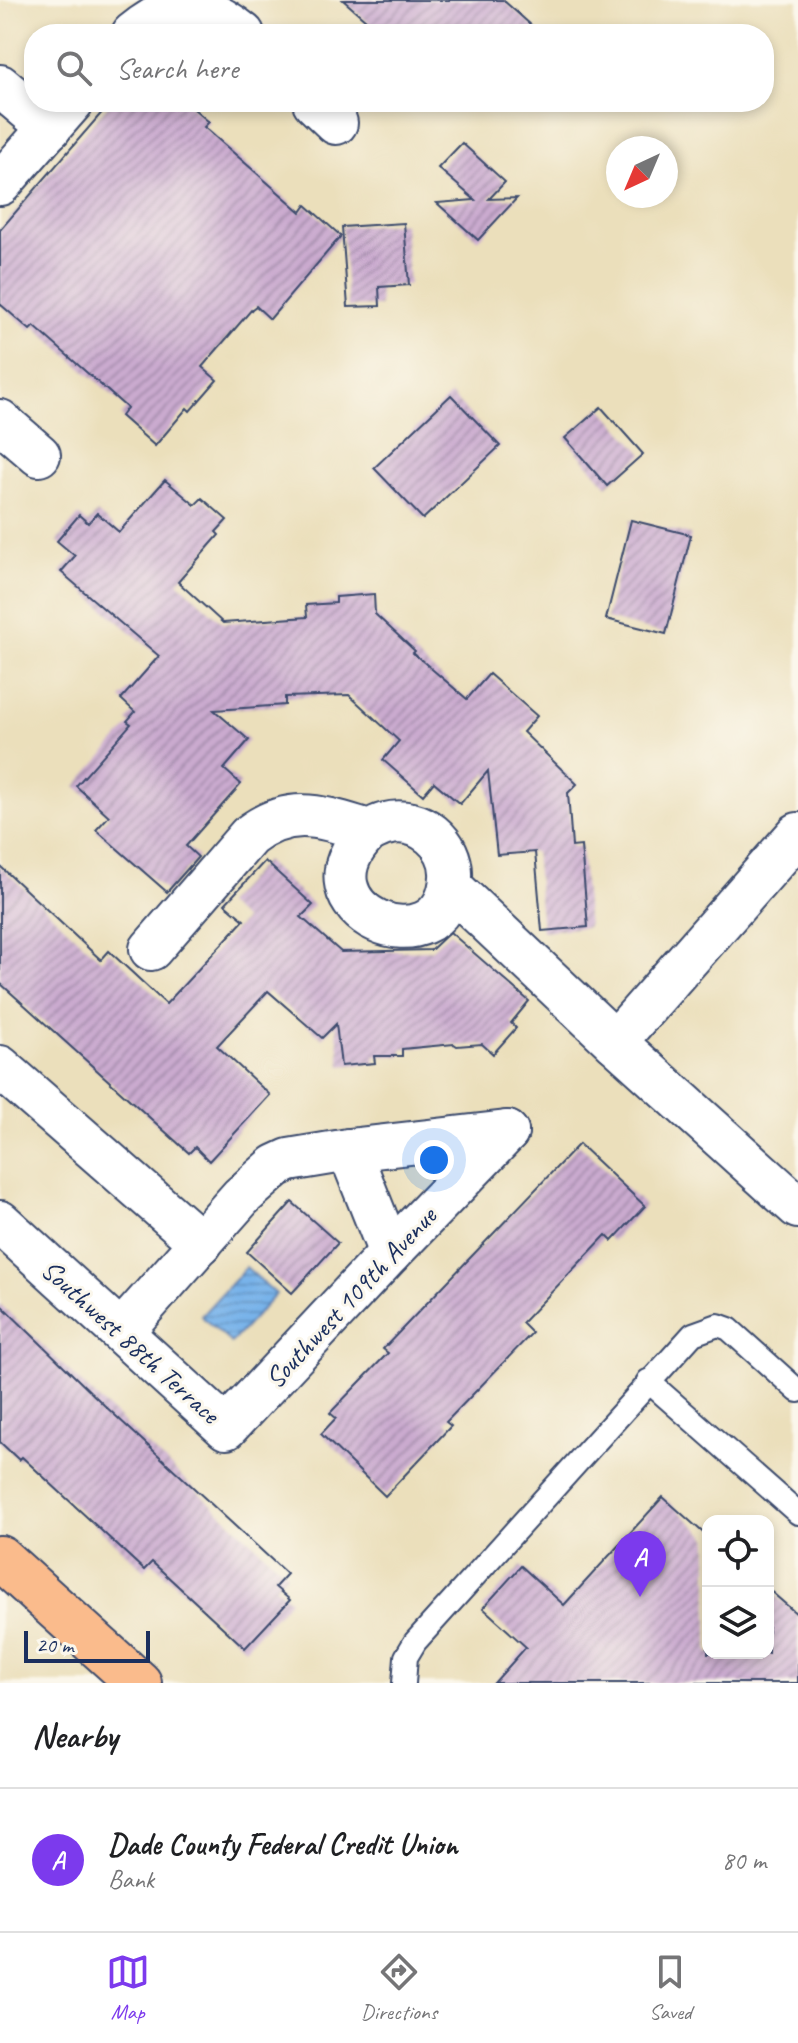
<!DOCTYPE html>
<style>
:root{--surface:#fff;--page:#f2f2f2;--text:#202124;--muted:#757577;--line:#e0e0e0;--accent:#7c3aed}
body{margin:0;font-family:Caveat,sans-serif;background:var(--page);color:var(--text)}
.controls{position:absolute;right:24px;bottom:24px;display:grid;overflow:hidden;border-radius:16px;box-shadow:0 4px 12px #0003}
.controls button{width:72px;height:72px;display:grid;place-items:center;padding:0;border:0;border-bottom:2px solid var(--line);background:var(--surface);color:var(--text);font:40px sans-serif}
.compass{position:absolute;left:606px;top:136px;width:72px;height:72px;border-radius:50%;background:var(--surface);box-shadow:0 4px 12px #0003;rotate:224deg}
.scale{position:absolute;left:24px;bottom:20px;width:126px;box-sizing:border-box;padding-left:8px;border:4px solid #1b2f5e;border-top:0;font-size:22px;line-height:28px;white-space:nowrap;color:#1b2f5e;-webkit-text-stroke:6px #fbf7ec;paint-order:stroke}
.you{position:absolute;left:434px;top:1160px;width:28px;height:28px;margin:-20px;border:6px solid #fff;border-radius:50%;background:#1a73e8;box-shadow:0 0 0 12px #1a73e833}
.badge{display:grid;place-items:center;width:52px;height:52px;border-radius:50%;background:var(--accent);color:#fff;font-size:26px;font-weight:700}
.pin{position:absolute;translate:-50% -66px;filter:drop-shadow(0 2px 4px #0008)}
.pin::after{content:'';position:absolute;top:42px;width:28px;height:24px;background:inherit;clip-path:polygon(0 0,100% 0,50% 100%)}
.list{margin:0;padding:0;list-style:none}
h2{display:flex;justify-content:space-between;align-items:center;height:104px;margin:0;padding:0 32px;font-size:34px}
h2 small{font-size:26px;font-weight:400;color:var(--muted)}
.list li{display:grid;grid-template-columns:52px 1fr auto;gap:24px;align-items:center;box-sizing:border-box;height:144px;padding:0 32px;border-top:2px solid var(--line)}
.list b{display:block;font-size:30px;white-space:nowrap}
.list p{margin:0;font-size:26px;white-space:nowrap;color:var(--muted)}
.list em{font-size:26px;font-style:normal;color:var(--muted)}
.icon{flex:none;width:44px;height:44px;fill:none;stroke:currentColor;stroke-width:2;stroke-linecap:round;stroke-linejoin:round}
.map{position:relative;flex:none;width:798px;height:1683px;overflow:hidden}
.search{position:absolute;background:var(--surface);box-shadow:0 4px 12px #0003;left:24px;right:24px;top:24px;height:88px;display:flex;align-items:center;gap:20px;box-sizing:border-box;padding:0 28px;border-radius:32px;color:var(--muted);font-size:30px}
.sheet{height:248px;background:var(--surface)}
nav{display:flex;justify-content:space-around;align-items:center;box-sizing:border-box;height:112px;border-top:2px solid var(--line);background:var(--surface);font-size:22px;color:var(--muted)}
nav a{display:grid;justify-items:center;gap:4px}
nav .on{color:var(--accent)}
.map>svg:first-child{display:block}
</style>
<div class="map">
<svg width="798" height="1683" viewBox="0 0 798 1683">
<defs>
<pattern id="water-rules" width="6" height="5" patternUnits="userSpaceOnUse" patternTransform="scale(2)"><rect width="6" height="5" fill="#78b3ea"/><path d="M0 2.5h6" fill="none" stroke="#6292c1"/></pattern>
<pattern id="building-hatch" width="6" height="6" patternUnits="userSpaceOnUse" patternTransform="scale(2)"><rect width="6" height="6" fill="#caaacf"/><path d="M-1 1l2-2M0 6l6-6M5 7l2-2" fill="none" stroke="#a38bab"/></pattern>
</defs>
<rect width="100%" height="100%" fill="#fbf7ec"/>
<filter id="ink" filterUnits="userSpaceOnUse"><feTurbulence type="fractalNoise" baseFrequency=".0125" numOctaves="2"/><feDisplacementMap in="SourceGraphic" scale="16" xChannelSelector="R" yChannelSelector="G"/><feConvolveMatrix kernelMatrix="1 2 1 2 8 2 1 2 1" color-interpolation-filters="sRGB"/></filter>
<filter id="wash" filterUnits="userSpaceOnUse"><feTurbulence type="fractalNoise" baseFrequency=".006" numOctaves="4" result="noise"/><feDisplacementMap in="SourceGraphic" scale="32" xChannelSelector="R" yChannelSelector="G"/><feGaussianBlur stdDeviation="1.8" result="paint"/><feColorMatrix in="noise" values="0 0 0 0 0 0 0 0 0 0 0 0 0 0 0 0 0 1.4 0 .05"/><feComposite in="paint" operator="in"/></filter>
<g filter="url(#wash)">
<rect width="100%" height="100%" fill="#ebdfbb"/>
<!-- water -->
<path fill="url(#water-rules)" stroke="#4a71a4" stroke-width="2" d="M 246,1267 L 276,1294 L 231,1343 L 201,1316 Z"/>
<g id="blocks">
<!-- building -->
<g fill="url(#building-hatch)">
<path d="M 343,0 L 503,0 L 541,34 L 382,34 Z"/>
<path d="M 111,102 L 186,102 L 209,122 L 204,127 L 301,212 L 306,205 L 341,236 L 270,319 L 256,306 L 252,309 L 202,367 L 217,380 L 190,411 L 187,408 L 155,446 L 121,416 L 127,408 L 34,326 L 30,330 L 0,304 L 0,230 Z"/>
<path d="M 462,143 L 505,182 L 489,199 L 517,198 L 478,240 L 437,203 L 475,200 L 438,168 Z"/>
<path d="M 404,223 L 409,285 L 379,287 L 380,306 L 348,307 L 342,227 Z"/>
<path d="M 451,395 L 500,446 L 423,519 L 374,468 Z"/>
<path d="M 601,407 L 643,454 L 607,486 L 565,438 Z"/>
<path d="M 165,480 L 195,505 L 202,498 L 227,520 L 216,532 L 219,535 L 178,582 L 223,623 L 307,617 L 306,605 L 336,603 L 336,597 L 374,594 L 375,614 L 415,651 L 413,653 L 467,699 L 489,674 L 537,716 L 523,732 L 577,784 L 568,793 L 572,847 L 581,846 L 588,927 L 542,931 L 535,852 L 497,855 L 488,771 L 460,804 L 434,782 L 423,795 L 383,760 L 399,741 L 349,695 L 285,697 L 285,705 L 214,710 L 249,740 L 224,769 L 241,784 L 186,846 L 198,857 L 167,892 L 96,830 L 109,816 L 76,786 L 131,724 L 127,721 L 135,712 L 121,699 L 159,656 L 61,572 L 75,556 L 57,541 L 79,515 L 88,523 L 97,513 L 119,532 Z"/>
<path d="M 631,520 L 691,535 L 666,634 L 606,619 Z"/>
<path d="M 265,861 L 313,905 L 301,917 L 341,952 L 431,950 L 450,932 L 529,1001 L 511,1023 L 516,1028 L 493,1054 L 482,1044 L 457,1046 L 454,1044 L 402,1049 L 402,1056 L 374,1056 L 375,1063 L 341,1066 L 336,1024 L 322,1038 L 268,991 L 217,1046 L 270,1095 L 209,1161 L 195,1147 L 189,1153 L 0,983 L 0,866 L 101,960 L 109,951 L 166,1004 L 244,920 L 225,904 Z"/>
<path d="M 579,1144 L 645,1206 L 612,1241 L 606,1235 L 522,1323 L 532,1333 L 446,1422 L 451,1426 L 385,1496 L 321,1434 L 336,1418 L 330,1413 L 388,1353 L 383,1349 Z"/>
<path d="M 292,1202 L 338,1243 L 292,1293 L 247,1252 Z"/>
<path d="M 0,1304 L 104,1405 L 287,1574 L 275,1587 L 290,1600 L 245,1648 L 152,1562 L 144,1570 L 22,1457 L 19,1460 L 0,1442 Z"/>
<path d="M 663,1497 L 708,1537 L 708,1653 L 768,1653 L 768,1589 L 798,1615 L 798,1683 L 494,1683 L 526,1647 L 483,1608 L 521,1566 L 564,1605 Z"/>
</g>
</g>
</g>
<g filter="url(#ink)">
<use href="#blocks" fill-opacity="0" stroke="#3a496c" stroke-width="2"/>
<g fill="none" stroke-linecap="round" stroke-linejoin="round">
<defs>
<g id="lane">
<path d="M 648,1381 L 798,1513"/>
<path d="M 404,1683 L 406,1657 L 415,1642 L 693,1334 L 718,1325 L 729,1329 L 798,1391"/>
</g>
<g id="street">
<path d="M 133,34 C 174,0 201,0 243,34"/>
<path d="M 0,86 L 50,128"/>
<path d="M 314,102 L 336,123"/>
<path d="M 0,184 L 72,102"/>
<path d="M 0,421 L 39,455"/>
<path d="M 451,887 L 615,1042 L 798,1207"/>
<path d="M 151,949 L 249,836 C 291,804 322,817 369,831 C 374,829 380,825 386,824 C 419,815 453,843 451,877 C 445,976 287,910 369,831"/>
<path d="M 615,1042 L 798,834"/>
<path d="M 0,1067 L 201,1243"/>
<path d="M 349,1150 L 390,1253"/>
<path d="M 0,1222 L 226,1428 L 390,1253 L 507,1132"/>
<path d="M 122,1331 L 241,1197 L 276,1166 L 289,1160 L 349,1150 L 507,1132"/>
</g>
<path id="primary" d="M 0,1558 L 139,1683"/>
</defs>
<!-- lane casing -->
<use href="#lane" stroke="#3a496c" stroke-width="26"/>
<!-- street casing -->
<use href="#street" stroke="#3a496c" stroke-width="46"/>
<!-- primary casing -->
<use href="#primary" stroke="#3a496c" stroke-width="48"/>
<!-- lane -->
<use href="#lane" stroke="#fff" stroke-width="22"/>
<!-- street -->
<use href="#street" stroke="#fff" stroke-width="42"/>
<!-- primary -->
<use href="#primary" stroke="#fabb8c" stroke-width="44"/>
</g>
</g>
<g text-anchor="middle" stroke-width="6" stroke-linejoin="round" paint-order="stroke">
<!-- street labels -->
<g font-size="28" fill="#1b2f5e" stroke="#fbf7ec">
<text transform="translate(350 1297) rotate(-47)" y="10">Southwest 109th Avenue</text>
<text transform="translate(131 1341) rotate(42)" y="10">Southwest 88th Terrace</text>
</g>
</g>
</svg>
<div class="controls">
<button><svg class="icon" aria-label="locate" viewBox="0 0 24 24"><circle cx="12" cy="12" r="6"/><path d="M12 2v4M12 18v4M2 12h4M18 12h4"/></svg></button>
<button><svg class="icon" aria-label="layers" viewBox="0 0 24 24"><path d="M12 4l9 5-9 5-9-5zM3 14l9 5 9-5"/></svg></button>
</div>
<svg class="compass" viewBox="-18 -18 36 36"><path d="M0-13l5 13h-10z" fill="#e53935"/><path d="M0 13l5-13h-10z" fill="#757577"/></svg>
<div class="scale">20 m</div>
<div class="you"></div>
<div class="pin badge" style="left:640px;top:1597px">A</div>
<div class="search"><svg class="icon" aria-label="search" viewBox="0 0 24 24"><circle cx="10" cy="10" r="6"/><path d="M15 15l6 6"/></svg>Search here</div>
</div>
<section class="sheet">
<h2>Nearby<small></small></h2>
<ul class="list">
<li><span class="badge">A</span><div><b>Dade County Federal Credit Union</b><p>Bank</p></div><em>80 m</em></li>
</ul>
</section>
<nav>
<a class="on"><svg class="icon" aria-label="map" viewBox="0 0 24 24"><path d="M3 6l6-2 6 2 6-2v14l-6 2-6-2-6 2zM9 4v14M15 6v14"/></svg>Map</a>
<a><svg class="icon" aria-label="directions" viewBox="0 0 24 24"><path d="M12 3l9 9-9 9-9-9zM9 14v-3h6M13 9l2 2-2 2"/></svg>Directions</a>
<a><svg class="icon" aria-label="saved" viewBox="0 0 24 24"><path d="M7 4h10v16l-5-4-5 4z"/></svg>Saved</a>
</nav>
